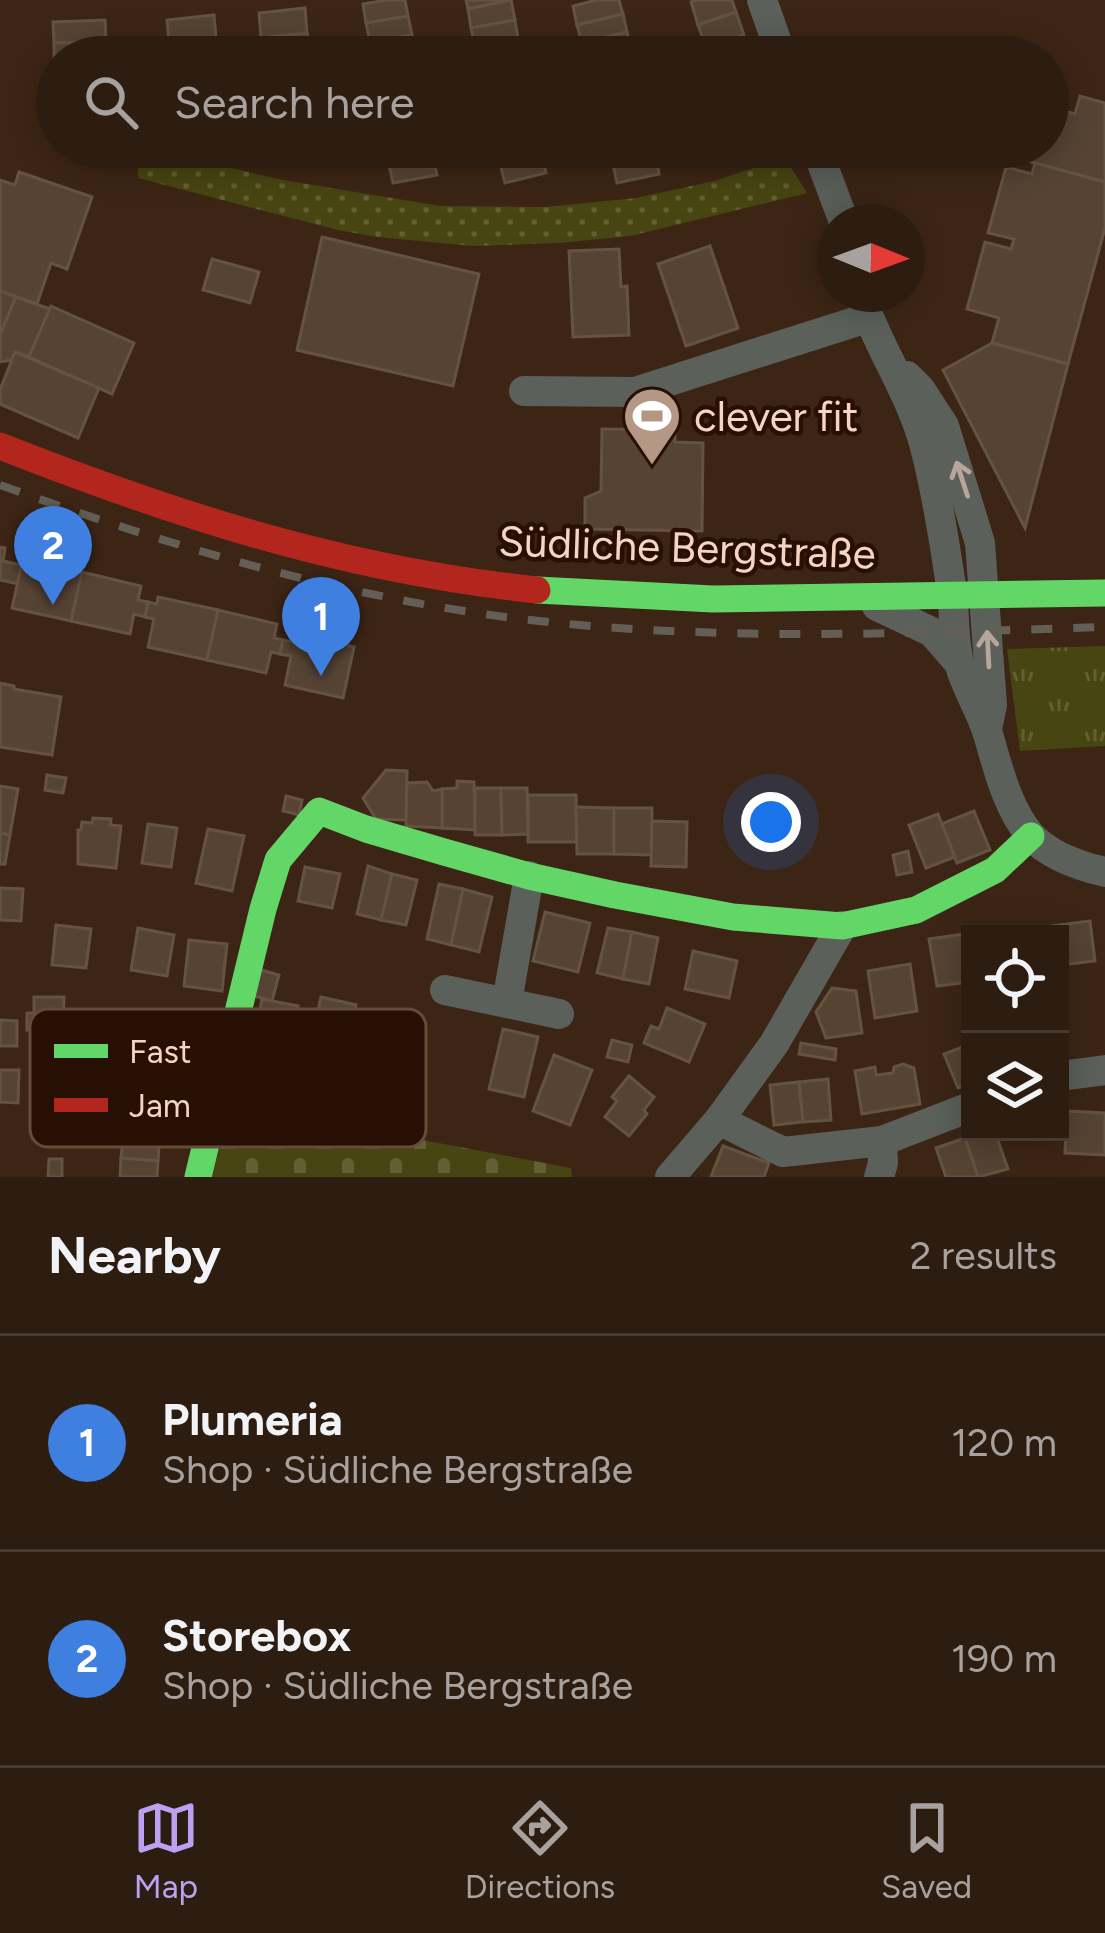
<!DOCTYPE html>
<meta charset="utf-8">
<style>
:root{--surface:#2d1c10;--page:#39291e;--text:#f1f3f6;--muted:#a7a19f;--line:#483a30;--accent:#bca0f2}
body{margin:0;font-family:Figtree,sans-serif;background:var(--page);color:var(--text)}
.controls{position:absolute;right:36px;bottom:36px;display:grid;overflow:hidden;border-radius:0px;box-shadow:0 6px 30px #0003}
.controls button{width:108px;height:108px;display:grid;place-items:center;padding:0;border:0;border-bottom:3px solid var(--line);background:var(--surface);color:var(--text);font:60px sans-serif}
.compass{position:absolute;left:817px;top:204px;width:108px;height:108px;border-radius:50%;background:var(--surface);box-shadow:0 6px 30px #0003;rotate:91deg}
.you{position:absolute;left:771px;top:822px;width:42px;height:42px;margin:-30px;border:9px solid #fff;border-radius:50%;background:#1a73e8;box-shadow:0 0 0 18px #1a73e833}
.badge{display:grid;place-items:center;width:78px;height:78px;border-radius:50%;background:var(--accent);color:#fff;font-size:39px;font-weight:700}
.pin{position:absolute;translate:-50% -99px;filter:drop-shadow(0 3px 6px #0008)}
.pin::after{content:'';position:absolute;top:63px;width:42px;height:36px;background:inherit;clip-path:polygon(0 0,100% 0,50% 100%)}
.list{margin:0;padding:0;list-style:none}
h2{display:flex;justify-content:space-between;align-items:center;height:156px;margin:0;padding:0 48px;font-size:51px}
h2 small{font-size:39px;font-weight:400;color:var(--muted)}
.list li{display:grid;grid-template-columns:78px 1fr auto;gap:36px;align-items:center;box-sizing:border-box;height:216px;padding:0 48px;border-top:3px solid var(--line)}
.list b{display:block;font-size:45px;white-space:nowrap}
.list p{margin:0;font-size:39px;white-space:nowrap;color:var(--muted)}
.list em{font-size:39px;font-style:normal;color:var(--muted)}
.icon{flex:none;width:66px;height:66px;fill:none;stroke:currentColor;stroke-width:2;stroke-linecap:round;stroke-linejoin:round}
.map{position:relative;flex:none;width:1105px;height:1177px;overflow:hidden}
.search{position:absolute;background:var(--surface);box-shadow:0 6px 30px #0003;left:36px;right:36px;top:36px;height:132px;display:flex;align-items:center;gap:30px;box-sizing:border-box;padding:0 42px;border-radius:66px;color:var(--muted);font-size:45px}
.sheet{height:588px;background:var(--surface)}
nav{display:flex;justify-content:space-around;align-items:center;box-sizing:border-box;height:168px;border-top:3px solid var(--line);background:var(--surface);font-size:33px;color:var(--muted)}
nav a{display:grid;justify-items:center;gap:6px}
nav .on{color:var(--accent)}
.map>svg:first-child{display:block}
</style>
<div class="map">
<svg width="1105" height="1177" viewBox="0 0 1105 1177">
<defs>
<pattern id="grass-tufts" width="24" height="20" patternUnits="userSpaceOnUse" patternTransform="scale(3)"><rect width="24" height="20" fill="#474511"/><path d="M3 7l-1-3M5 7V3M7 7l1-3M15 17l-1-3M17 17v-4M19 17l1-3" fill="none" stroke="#625f32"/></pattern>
<pattern id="cemetery-stones" width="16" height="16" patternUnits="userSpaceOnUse" patternTransform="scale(3)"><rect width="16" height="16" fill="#474511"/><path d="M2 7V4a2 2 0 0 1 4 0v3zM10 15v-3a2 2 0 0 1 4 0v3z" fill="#625f32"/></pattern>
<pattern id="park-dots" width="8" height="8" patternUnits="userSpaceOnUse" patternTransform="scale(3)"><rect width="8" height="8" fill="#474511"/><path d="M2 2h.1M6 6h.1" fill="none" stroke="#625f32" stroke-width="1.8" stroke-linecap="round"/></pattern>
</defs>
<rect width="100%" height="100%" fill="#3c2515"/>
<!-- grass -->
<path fill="url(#grass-tufts)" d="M 1105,646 L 1105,746 L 1020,751 L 1007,649 Z"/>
<!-- cemetery -->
<path fill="url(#cemetery-stones)" d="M 232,1104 L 571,1168 L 572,1177 L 212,1177 Z"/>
<!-- park -->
<path fill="url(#park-dots)" d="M 138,147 L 283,180 L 440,206 L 546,207 L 636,198 L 714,181 L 785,158 L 807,193 L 630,236 L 559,243 L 473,246 L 377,237 L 338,230 L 138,178 Z"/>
<!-- building -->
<g fill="#564334" stroke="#655341" stroke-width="3">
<path d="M 387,0 L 405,0 L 408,16 L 366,23 L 363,4 Z"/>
<path d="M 466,0 L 511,0 L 468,9 Z"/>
<path d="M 511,0 L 515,20 L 471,28 L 468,9 Z"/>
<path d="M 597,0 L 619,0 L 623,14 L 577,25 L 573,6 Z"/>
<path d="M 696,0 L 732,0 L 736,12 L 698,25 L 691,2 Z"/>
<path d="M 305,8 L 307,33 L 261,38 L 259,13 Z"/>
<path d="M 736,12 L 744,35 L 706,48 L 698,25 Z"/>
<path d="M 623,14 L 627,32 L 582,43 L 577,25 Z"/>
<path d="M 214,15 L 216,38 L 169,42 L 167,20 Z"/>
<path d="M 408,16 L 412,35 L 370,42 L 366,23 Z"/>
<path d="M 105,20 L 106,42 L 54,43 L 53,22 Z"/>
<path d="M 515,20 L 518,39 L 475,47 L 471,28 Z"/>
<path d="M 627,32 L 632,51 L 607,57 L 585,57 L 582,43 Z"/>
<path d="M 307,33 L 310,57 L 263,57 L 261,38 Z"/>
<path d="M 412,35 L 415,53 L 372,57 L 370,42 Z"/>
<path d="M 216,38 L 218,57 L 171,57 L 169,42 Z"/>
<path d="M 518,39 L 521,57 L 477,57 L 475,47 Z"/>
<path d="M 106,42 L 106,57 L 57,57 L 57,65 L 54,65 L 54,43 Z"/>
<path d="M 825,46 L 864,57 L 827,57 Z"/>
<path d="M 1048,89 L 1057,92 L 1053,108 L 1075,114 L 1080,96 L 1105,103 L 1105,182 L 976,147 L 1048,147 Z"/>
<path d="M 273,147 L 319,147 L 320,160 L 275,164 Z"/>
<path d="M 386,147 L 432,147 L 433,156 L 389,165 Z"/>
<path d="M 496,147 L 540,147 L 541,151 L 499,160 Z"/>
<path d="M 609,147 L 654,147 L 655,150 L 612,160 Z"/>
<path d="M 655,150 L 659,174 L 617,183 L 612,160 Z"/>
<path d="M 541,151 L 546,173 L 505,183 L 499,160 Z"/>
<path d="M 433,156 L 437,175 L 393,183 L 389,165 Z"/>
<path d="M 1035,163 L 1105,182 L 1105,228 L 1068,364 L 992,343 L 999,318 L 967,309 L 985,242 L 1011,249 L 1014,239 L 988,233 L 1006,167 L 1032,174 Z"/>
<path d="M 19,172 L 92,197 L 67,269 L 51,263 L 37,304 L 0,291 L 0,180 L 15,185 Z"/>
<path d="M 322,237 L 479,274 L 453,386 L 297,350 Z"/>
<path d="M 710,246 L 738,328 L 686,346 L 658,264 Z"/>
<path d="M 619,249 L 621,287 L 627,286 L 629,335 L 573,337 L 569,251 Z"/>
<path d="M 212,259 L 259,272 L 250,303 L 203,290 Z"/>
<path d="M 0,291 L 16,297 L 0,335 Z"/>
<path d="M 16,297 L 50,309 L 29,357 L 15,352 L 12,360 L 0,362 L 0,335 Z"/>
<path d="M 51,306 L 134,343 L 112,394 L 29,357 Z"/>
<path d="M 992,343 L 1068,364 L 1025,528 L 943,370 Z"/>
<path d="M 15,352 L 99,388 L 78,438 L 0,404 L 0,390 Z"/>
<path d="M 602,429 L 675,430 L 675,442 L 703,443 L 702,531 L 585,529 L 585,498 L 601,491 Z"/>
<path d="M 0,547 L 5,548 L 3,561 L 21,565 L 18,584 L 0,580 Z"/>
<path d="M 23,559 L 82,572 L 71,621 L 12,608 Z"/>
<path d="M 82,572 L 141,586 L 138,600 L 148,602 L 145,617 L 134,614 L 130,634 L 71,621 Z"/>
<path d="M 158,597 L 218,610 L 207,660 L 148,647 L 154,619 L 145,617 L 148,602 L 157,604 Z"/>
<path d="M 218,610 L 277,624 L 274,638 L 283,640 L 280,654 L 271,652 L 266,673 L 207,660 Z"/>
<path d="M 296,634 L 354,647 L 343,698 L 285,685 L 291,656 L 280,654 L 283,640 L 294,642 Z"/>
<path d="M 0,683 L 14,686 L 14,689 L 61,697 L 52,755 L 0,747 Z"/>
<path d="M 386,770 L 407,771 L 406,820 L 376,819 L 363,798 Z"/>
<path d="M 47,775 L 66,778 L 63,793 L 45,790 Z"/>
<path d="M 457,781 L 474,782 L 475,830 L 442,828 L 442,789 L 457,788 Z"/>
<path d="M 427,782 L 433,791 L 442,789 L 442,828 L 406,826 L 407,783 Z"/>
<path d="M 0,786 L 18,789 L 10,835 L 0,833 Z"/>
<path d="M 475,788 L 501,788 L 502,835 L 475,835 Z"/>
<path d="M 501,788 L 527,788 L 528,834 L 502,835 Z"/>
<path d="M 528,795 L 576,795 L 577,842 L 528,842 Z"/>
<path d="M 286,796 L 302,800 L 299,815 L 283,811 Z"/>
<path d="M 576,807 L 614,808 L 614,854 L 577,854 Z"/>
<path d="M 614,808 L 652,808 L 652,855 L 614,854 Z"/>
<path d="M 974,811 L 990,850 L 957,863 L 941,824 Z"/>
<path d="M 938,814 L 955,857 L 926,868 L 909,825 Z"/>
<path d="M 93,818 L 111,819 L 110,825 L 121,826 L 116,868 L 78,864 L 78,830 L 81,830 L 82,822 L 92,823 Z"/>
<path d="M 652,821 L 687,822 L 686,867 L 651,866 Z"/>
<path d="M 148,824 L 177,828 L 171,867 L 142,863 Z"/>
<path d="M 208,829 L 244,836 L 232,891 L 196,883 Z"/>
<path d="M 0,833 L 10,835 L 5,864 L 0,864 Z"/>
<path d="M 908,851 L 912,872 L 897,875 L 893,855 Z"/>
<path d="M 368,866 L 392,874 L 381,920 L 357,914 Z"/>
<path d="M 305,867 L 340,874 L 332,908 L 298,901 Z"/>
<path d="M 392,874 L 417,880 L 406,925 L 381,920 Z"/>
<path d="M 439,884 L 463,889 L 451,945 L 427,939 Z"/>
<path d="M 0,888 L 23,889 L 21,921 L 0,920 Z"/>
<path d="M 463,889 L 492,897 L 479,952 L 451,945 Z"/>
<path d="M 545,912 L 590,923 L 578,972 L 533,961 Z"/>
<path d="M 1090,921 L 1095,961 L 1060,965 L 1060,934 L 1044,934 L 1044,927 Z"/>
<path d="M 56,925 L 91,929 L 86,968 L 52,965 Z"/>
<path d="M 138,928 L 174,935 L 167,976 L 131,970 Z"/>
<path d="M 608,928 L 632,932 L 623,979 L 597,973 Z"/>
<path d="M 632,932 L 658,938 L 649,984 L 623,979 Z"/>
<path d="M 964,934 L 970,982 L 937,986 L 929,939 Z"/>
<path d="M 189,940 L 227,944 L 222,991 L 184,986 Z"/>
<path d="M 693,951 L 737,961 L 729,998 L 685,989 Z"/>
<path d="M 910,964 L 917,1011 L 875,1018 L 868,971 Z"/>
<path d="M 258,969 L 279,975 L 272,1001 L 251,995 Z"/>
<path d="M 832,988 L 856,991 L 862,1033 L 826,1038 L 816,1012 Z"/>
<path d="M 34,997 L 64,997 L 63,1031 L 27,1030 L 27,1013 L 34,1013 Z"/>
<path d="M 321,997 L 356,1005 L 344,1059 L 309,1051 Z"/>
<path d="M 262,999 L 298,1006 L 289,1054 L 253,1047 Z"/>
<path d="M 667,1008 L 705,1024 L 689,1062 L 644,1043 L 651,1026 L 659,1029 Z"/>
<path d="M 0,1020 L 17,1021 L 17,1046 L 0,1046 Z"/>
<path d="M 503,1029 L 538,1037 L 524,1097 L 489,1089 Z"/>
<path d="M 612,1040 L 632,1045 L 628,1062 L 607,1057 Z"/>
<path d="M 801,1043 L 836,1049 L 835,1060 L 799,1054 Z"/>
<path d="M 970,1044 L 970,1084 L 958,1088 L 944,1054 Z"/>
<path d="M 554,1055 L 592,1070 L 570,1125 L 533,1111 Z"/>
<path d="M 903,1064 L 914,1068 L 920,1104 L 862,1114 L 855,1071 L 875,1067 L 876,1075 L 893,1073 L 894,1067 Z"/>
<path d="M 0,1070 L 19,1070 L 18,1103 L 0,1102 Z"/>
<path d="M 629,1076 L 654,1097 L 644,1110 L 647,1114 L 629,1136 L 605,1117 L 617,1101 L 612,1097 Z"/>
<path d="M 828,1079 L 831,1120 L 803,1122 L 799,1082 Z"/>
<path d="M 799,1082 L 803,1122 L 774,1125 L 770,1085 Z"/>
<path d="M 1067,1111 L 1105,1113 L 1105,1155 L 1065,1153 Z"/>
<path d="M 124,1128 L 160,1131 L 158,1161 L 121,1158 Z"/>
<path d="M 983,1132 L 995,1132 L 1008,1169 L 978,1177 L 965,1138 Z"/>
<path d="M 965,1138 L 978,1177 L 946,1177 L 936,1148 Z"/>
<path d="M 723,1146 L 769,1163 L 764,1177 L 711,1177 Z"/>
<path d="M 121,1158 L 158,1161 L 157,1177 L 120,1177 Z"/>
<path d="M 49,1159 L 62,1159 L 62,1177 L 48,1177 Z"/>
</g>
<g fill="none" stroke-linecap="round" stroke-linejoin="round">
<!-- street -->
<g stroke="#5b605b" stroke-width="30">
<path d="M 762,0 L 782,57"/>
<path d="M 816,147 L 844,222"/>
<path d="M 860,294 C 877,346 911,393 925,447 C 937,494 945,544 952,593 C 955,617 953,643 960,666 C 967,690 981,711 988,734 C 998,768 1007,808 1031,836 C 1050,856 1079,866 1105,872"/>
<path d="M 907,376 L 920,389 L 944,426 L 980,543 L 992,705 L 987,729"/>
<path d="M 524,391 L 635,392 L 867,318"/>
<path d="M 877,606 L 932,632 L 959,663"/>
<path d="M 445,990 L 559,1014"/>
<path d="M 507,1002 L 529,876"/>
<path d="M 1060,1076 L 1105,1070"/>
<path d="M 719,1120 L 783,1152 L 882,1141 L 970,1107"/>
<path d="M 670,1177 L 719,1120 L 774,1044 L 842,926"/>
<path d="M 879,1177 L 883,1163 L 882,1141"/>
</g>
<!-- fast -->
<g stroke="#63d668" stroke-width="27">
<path d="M 537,590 L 713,599 L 1105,593"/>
<path d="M 198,1177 L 263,909 L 278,860 L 319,811 L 366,829 L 444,852 L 529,876 L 615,895 L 733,917 L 842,926 L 916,910 L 995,870 L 1031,836"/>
</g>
<!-- jam -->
<path stroke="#b3261e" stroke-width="27" d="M 0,446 C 178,516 346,570 537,590"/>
<!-- rail -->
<path stroke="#645f56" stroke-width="8" stroke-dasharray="21 21" stroke-linecap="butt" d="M 0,485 C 171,547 348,599 530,620 C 722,642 913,633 1105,627"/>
</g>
<!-- one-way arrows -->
<defs><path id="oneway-shaft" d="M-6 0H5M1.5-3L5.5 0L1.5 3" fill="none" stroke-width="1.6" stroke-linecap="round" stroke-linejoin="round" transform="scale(3)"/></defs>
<g stroke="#b7a699">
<use href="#oneway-shaft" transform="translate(962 479) rotate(-108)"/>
<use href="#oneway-shaft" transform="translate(988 649) rotate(-93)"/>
</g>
<!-- icons -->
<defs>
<symbol id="stadium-pin" viewBox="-11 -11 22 30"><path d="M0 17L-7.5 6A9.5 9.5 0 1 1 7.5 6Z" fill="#b49785" stroke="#271003"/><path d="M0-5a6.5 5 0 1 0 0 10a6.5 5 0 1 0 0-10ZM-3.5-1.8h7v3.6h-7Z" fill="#fff"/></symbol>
</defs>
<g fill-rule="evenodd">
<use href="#stadium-pin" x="619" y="383" width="66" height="90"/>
</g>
<g text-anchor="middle" stroke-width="9" stroke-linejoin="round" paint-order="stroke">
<!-- poi labels -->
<g font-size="42" fill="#f5d4c2" stroke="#271003" text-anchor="start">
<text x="694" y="431">clever fit</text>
</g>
<!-- street labels -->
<g font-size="42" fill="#f5d4c2" stroke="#271003">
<text transform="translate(687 547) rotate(2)" y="15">Südliche Bergstraße</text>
</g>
</g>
<!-- legend -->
<rect x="30" y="1009" width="396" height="138" rx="18" fill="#271003" stroke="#654b3c" stroke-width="3"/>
<rect x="54" y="1044" width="54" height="14" fill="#63d668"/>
<rect x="54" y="1098" width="54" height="14" fill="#b3261e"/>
<g font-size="33" fill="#f5d4c2">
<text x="129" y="1063">Fast</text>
<text x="129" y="1117">Jam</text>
</g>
</svg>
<div class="controls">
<button><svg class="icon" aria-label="locate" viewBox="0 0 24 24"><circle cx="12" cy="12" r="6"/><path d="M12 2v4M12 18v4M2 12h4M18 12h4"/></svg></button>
<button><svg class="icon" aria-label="layers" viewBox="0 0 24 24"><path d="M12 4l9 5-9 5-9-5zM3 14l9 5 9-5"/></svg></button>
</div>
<svg class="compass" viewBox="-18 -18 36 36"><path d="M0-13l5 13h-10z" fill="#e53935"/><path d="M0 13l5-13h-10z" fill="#a7a19f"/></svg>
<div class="you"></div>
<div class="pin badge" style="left:321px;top:676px;background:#3f7fe0">1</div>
<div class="pin badge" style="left:53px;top:605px;background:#3f7fe0">2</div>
<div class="search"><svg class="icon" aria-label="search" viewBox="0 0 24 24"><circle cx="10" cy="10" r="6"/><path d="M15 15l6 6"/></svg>Search here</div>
</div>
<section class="sheet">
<h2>Nearby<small>2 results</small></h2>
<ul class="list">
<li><span class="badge" style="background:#3f7fe0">1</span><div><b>Plumeria</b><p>Shop · Südliche Bergstraße</p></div><em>120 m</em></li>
<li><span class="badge" style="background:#3f7fe0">2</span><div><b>Storebox</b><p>Shop · Südliche Bergstraße</p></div><em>190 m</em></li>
</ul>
</section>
<nav>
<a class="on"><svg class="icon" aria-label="map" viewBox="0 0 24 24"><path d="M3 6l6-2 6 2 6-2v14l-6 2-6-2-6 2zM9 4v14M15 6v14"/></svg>Map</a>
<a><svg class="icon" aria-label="directions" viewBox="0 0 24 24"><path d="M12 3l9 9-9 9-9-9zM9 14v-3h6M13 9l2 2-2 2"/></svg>Directions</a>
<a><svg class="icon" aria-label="saved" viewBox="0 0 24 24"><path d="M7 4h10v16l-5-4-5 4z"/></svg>Saved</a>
</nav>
